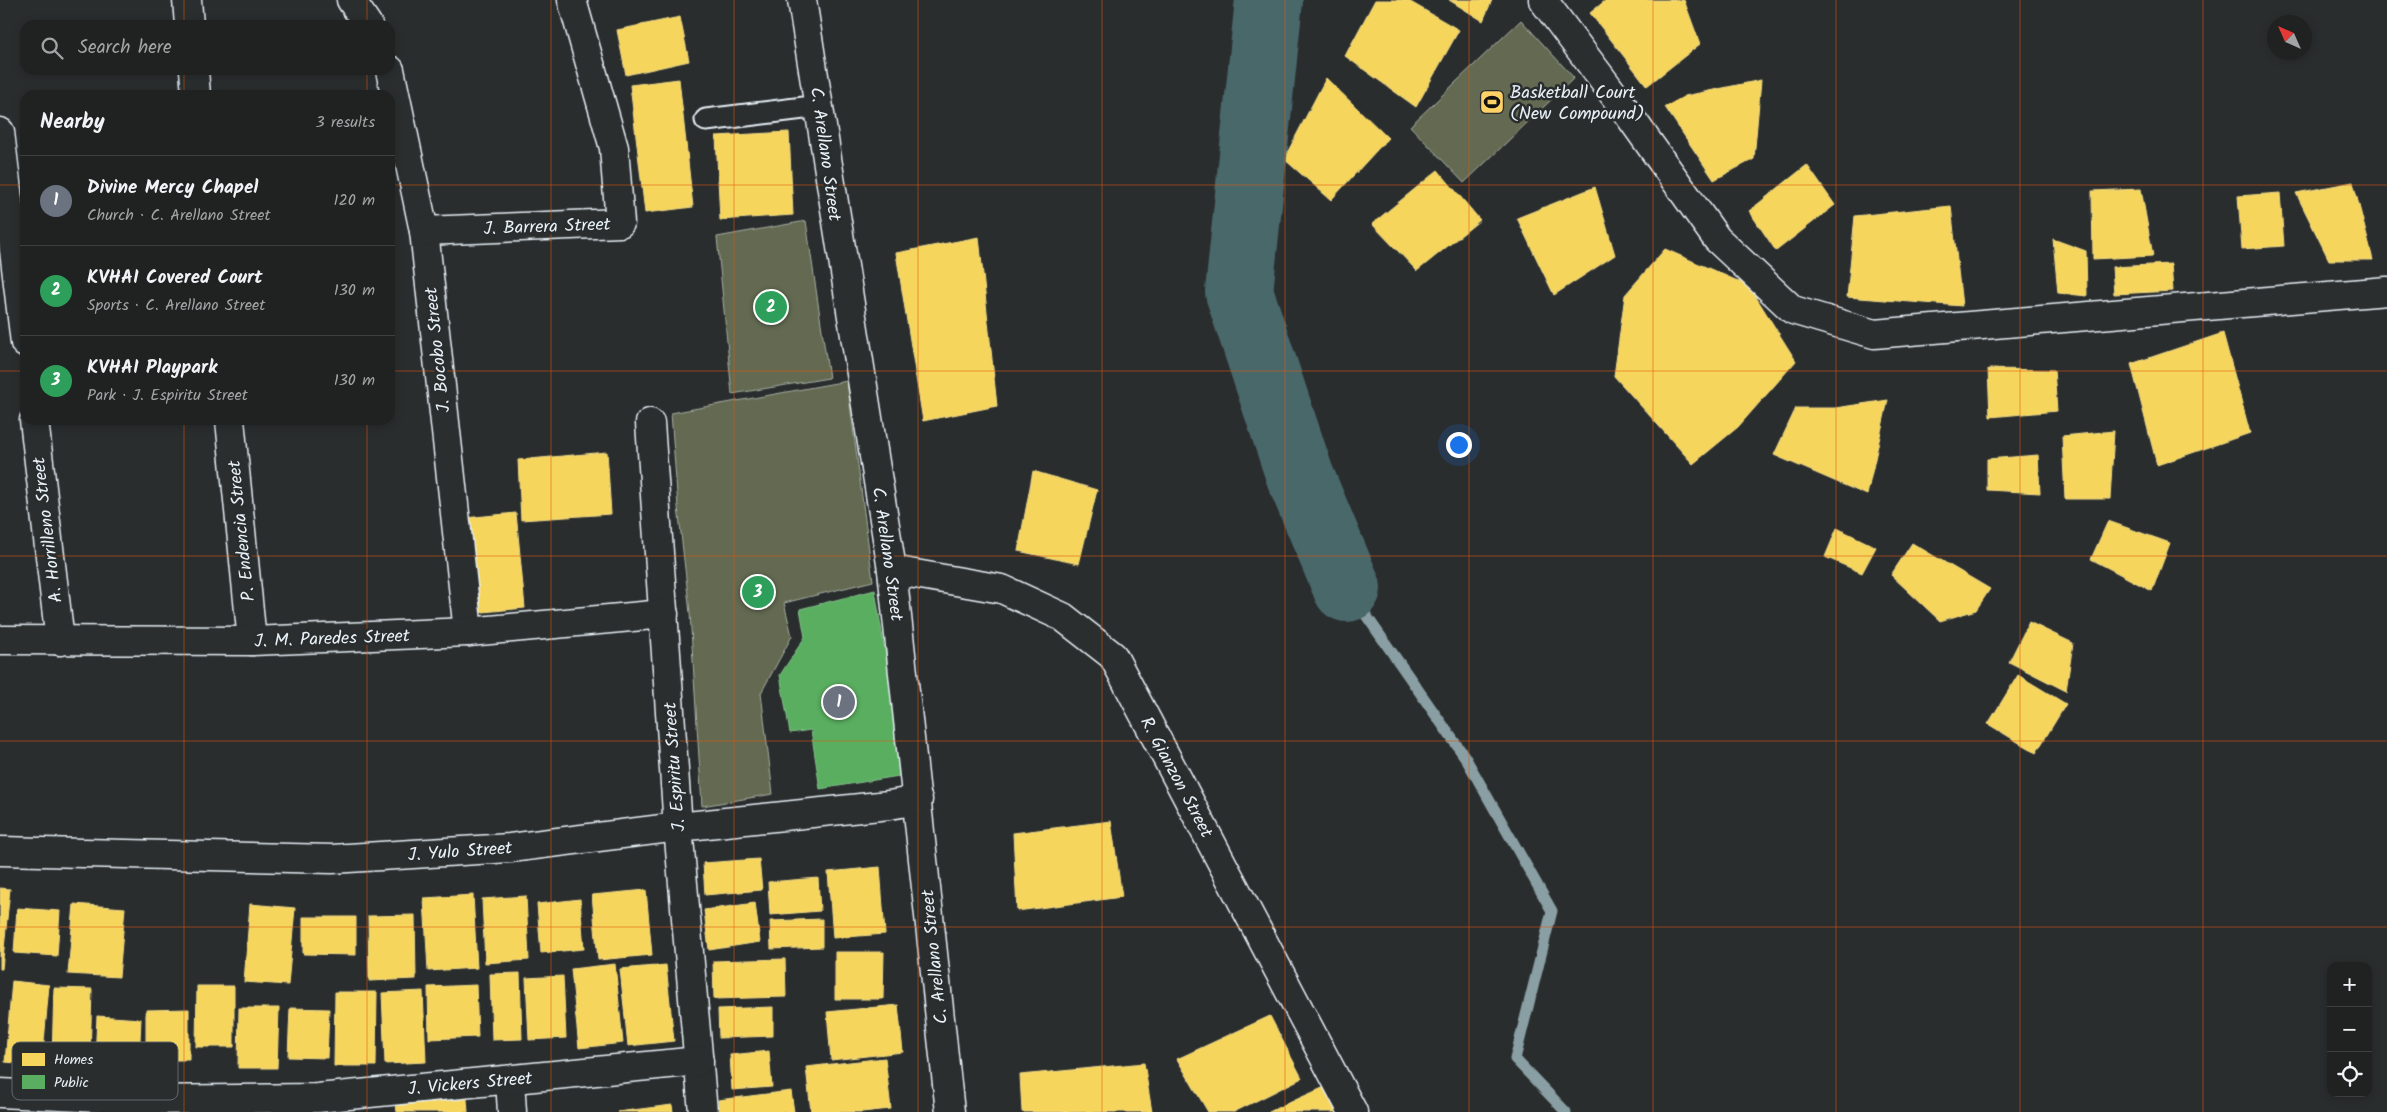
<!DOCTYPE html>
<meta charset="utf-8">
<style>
:root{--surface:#202222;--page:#282a2a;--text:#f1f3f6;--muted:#a2a4a5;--line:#3d3f40;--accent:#8bbbb9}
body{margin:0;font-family:Kalam,sans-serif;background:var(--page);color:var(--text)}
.controls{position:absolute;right:15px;bottom:15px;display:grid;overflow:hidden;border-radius:10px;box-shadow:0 2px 8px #0003}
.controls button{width:45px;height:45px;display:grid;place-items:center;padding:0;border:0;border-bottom:1px solid var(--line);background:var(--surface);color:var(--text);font:25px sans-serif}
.compass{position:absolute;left:2267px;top:15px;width:45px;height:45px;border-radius:50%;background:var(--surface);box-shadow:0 2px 8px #0003;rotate:315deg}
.you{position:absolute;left:1458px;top:444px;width:18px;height:18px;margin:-12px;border:4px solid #fff;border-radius:50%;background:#1a73e8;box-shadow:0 0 0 8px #1a73e833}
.badge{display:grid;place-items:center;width:32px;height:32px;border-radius:50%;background:var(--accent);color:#fff;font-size:16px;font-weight:700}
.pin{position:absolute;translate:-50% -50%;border:2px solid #fff;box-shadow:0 1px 5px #0006}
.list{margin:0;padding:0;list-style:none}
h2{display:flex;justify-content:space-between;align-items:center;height:65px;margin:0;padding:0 20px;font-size:21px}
h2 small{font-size:16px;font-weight:400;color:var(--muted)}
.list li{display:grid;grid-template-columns:32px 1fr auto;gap:15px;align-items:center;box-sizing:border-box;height:90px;padding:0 20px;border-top:1px solid var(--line)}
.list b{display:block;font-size:19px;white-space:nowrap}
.list p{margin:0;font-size:16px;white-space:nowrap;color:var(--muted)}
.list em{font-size:16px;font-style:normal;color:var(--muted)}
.icon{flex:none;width:28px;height:28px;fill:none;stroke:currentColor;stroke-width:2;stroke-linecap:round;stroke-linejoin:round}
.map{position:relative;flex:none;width:2387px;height:1112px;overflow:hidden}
.search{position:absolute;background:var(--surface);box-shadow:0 2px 8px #0003;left:20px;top:20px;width:375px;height:55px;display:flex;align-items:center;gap:12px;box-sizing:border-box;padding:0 18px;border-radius:15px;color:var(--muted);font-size:19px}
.panel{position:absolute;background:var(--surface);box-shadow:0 2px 8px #0003;left:20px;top:90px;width:375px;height:335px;border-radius:15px}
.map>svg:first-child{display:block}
</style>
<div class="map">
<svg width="2387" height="1112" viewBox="0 0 2387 1112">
<rect width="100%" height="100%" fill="#2a2d2e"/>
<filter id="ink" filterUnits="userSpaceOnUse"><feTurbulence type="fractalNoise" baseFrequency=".02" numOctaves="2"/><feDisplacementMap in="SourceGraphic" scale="10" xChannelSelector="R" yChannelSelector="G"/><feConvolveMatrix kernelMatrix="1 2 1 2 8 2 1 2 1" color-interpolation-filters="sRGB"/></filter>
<g filter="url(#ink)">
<!-- green -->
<g fill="#646b51" stroke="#a6aea4">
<path d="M 1521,20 L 1574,78 L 1464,183 L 1410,126 Z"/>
<path d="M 806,221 L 829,378 L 732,394 L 717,237 Z"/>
<path d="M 847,381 L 873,581 L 784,603 L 792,636 L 761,693 L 773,794 L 702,806 L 690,613 L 678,507 L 671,413 Z"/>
</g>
<!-- homes -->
<g fill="#f6d55c" stroke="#f2dd8b">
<path d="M 1375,0 L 1407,0 L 1459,30 L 1416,107 L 1345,56 Z"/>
<path d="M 1449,0 L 1492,0 L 1483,21 Z"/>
<path d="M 1606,0 L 1684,0 L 1700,44 L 1647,86 L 1590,13 Z"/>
<path d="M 680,17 L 689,61 L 626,75 L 617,30 Z"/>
<path d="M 1326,78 L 1388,138 L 1331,200 L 1284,159 Z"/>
<path d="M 679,79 L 693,207 L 645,213 L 630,85 Z"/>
<path d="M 1761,80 L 1754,159 L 1714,180 L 1665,107 L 1685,96 Z"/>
<path d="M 789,132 L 793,215 L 720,220 L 716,136 Z"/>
<path d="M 1807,165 L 1835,205 L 1776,251 L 1749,211 Z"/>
<path d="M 1438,170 L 1480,220 L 1417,271 L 1372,224 Z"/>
<path d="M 2353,182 L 2373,260 L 2329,260 L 2296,193 Z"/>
<path d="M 1595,187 L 1615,255 L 1554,295 L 1517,218 Z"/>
<path d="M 2141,189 L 2153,256 L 2093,259 L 2092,191 Z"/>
<path d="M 2280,193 L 2284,246 L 2242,249 L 2238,196 Z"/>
<path d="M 1951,206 L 1962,306 L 1847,297 L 1855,216 Z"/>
<path d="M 979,237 L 997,406 L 923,421 L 896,253 Z"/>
<path d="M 2053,239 L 2086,251 L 2087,296 L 2058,293 Z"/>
<path d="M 1665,249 L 1749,286 L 1796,361 L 1738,427 L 1693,464 L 1614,376 L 1625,295 Z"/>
<path d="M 2171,264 L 2173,291 L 2114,294 L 2112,267 Z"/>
<path d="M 2223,333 L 2250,433 L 2157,465 L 2131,364 Z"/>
<path d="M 1988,369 L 2054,370 L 2057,411 L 1990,417 Z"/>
<path d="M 1888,400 L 1867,495 L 1774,455 L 1796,408 L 1835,408 Z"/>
<path d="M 2114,431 L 2110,499 L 2065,499 L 2062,436 Z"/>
<path d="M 607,452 L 611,514 L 521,520 L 518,460 Z"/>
<path d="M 2038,455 L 2040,493 L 1987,490 L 1987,459 Z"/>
<path d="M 1033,471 L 1097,490 L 1079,564 L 1018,551 Z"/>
<path d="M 516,513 L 525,608 L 473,613 L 464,518 Z"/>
<path d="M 2108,521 L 2170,543 L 2152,591 L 2091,559 Z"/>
<path d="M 1837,528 L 1876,547 L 1862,573 L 1825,557 Z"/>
<path d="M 1912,543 L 1990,589 L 1976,610 L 1940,621 L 1891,575 Z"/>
<path d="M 2029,622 L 2073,643 L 2066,691 L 2009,662 Z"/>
<path d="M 2018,675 L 2066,704 L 2036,753 L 1988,724 Z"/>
<path d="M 1111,821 L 1122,897 L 1017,911 L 1013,833 Z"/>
<path d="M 759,859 L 762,890 L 705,895 L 703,863 Z"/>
<path d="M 880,867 L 885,934 L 833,938 L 828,872 Z"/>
<path d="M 818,878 L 820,911 L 770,915 L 768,882 Z"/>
<path d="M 0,888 L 10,889 L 2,969 L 0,969 Z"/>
<path d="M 646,890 L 652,955 L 598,960 L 592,895 Z"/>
<path d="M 473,895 L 477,968 L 428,971 L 424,898 Z"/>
<path d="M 526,896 L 529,960 L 485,963 L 482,899 Z"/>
<path d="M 580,899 L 584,949 L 541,953 L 537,904 Z"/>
<path d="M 755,903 L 760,942 L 709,950 L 704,910 Z"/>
<path d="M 74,904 L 125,908 L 119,977 L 68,974 Z"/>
<path d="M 250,904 L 295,908 L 288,985 L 244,982 Z"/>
<path d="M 17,908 L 60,911 L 57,956 L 14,953 Z"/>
<path d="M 415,915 L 416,979 L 369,981 L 368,916 Z"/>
<path d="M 303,917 L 356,917 L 356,955 L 303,954 Z"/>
<path d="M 822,919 L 822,947 L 771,949 L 770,921 Z"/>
<path d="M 835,952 L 884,952 L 883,999 L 835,999 Z"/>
<path d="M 785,959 L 786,997 L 714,999 L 713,961 Z"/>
<path d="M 615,964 L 623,1043 L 579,1048 L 571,969 Z"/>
<path d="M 666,965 L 674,1041 L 628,1046 L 620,969 Z"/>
<path d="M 520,973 L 522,1039 L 492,1040 L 490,974 Z"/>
<path d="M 563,976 L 566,1038 L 529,1040 L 526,978 Z"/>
<path d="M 12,981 L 49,985 L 42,1065 L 5,1062 Z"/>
<path d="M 476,985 L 478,1037 L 429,1039 L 428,987 Z"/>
<path d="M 197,986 L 234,986 L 234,1047 L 196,1047 Z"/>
<path d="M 54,988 L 92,989 L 90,1059 L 52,1058 Z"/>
<path d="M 423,991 L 426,1062 L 385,1064 L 382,993 Z"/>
<path d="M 335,992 L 377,992 L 376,1066 L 334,1066 Z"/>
<path d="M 898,1005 L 903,1052 L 831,1060 L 827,1012 Z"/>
<path d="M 773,1007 L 773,1036 L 719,1038 L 718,1009 Z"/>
<path d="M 239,1008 L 279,1008 L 277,1068 L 238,1068 Z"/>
<path d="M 290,1008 L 329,1009 L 327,1058 L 288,1057 Z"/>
<path d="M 189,1009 L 189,1060 L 146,1060 L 146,1010 Z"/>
<path d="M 97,1016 L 141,1019 L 139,1062 L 95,1060 Z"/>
<path d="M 1270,1016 L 1302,1078 L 1234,1112 L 1208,1112 L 1177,1059 Z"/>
<path d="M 769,1051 L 772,1087 L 732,1090 L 730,1055 Z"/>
<path d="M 885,1058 L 891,1109 L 862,1112 L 811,1112 L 806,1067 Z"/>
<path d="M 1144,1063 L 1152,1112 L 1022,1112 L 1020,1075 Z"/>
<path d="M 1327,1086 L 1340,1112 L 1268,1112 Z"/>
<path d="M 791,1091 L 794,1112 L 720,1112 L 718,1100 Z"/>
<path d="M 467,1099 L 468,1112 L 397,1112 L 396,1105 Z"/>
<path d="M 672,1105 L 673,1112 L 617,1112 Z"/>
</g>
<!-- public -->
<path fill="#5aae61" stroke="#85c28e" d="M 875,590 L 905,775 L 820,789 L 811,730 L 790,733 L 780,675 L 805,637 L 800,609 Z"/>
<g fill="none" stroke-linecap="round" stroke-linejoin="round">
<!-- stream -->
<path stroke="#899fa3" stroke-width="11" d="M 1347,588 L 1465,757 L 1552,911 L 1515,1059 L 1566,1112"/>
<!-- river -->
<path stroke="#4a686b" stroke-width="68" d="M 1269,0 L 1239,292 L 1300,476 L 1347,588"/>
<defs>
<path id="lane" d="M 706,120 L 820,106"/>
<g id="street">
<path d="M 187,0 L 189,25"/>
<path d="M 351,0 L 368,25"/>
<path d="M 802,0 L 892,570 L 950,1112"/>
<path d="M 1543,0 L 1621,104 L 1717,239 L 1793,310 L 1874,334 L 2387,291"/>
<path d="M 194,70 L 196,95"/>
<path d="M 390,70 L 424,231 L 468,632"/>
<path d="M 0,132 L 25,343"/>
<path d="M 424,231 L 620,223 L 614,148 L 572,0"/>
<path d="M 34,420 L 60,641"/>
<path d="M 230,420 L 252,641"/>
<path d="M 650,423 L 678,827 L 703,1112"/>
<path d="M 892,570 L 1002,589 L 1063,617 L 1113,656 L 1353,1112"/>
<path d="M 0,640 L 252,641 L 468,632 L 664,614"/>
<path d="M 0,851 L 332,859 L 510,848 L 678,827 L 889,805 L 918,800"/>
<path d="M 510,1080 L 512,1112"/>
<path d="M 0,1093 L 141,1100 L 318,1098 L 699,1061"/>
</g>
</defs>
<!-- lane casing -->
<use href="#lane" stroke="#e8f1f8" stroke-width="25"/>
<!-- street casing -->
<use href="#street" stroke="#e8f1f8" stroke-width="31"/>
<!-- lane -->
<use href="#lane" stroke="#2a2d2e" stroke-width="21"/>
<!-- street -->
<use href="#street" stroke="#2a2d2e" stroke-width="28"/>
</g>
</g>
<!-- grid -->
<path fill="none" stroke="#e8590c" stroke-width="1" stroke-opacity="0.55" d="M 184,0 L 184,25M 367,0 L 367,25M 551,0 L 551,1112M 734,0 L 734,1112M 918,0 L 918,1112M 1102,0 L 1102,1112M 1285,0 L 1285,1112M 1469,0 L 1469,1112M 1653,0 L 1653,1112M 1836,0 L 1836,1112M 2020,0 L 2020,1112M 2203,0 L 2203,1112M 184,70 L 184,95M 367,70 L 367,95M 0,185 L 25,185M 390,185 L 2387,185M 0,371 L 25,371M 390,371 L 2387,371M 184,420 L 184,1112M 367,420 L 367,1112M 0,556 L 2387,556M 0,741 L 2387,741M 0,927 L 2387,927"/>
<!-- icons -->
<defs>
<symbol id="stadium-square" viewBox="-11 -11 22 22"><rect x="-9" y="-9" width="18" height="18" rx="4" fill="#ffd166" stroke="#2a2d2e"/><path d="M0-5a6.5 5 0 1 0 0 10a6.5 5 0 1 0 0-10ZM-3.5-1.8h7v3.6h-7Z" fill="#111"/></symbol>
</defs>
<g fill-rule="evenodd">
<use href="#stadium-square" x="1478" y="88" width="28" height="28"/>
</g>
<g text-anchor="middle" stroke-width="5" stroke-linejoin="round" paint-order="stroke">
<!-- poi labels -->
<g font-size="18" fill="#e8f1f8" stroke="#2a2d2e" text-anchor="start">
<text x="1510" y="98">Basketball Court<tspan x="1510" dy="21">(New Compound)</tspan></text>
</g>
<!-- street labels -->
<g font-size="18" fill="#e8f1f8" stroke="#2a2d2e">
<text transform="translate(826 154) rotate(82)" y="6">C. Arellano Street</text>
<text transform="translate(547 226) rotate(-2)" y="6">J. Barrera Street</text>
<text transform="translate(437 350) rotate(-96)" y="6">J. Bocobo Street</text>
<text transform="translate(47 530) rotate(-97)" y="6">A. Horrilleno Street</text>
<text transform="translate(241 531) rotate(-96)" y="6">P. Endencia Street</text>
<text transform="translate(888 554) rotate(82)" y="6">C. Arellano Street</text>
<text transform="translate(332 638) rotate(-2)" y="6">J. M. Paredes Street</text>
<text transform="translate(674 767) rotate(-94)" y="6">J. Espiritu Street</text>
<text transform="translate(1177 777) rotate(62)" y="6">R. Gianzon Street</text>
<text transform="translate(460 851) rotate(-4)" y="6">J. Yulo Street</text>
<text transform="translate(934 957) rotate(-96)" y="6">C. Arellano Street</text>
<text transform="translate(470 1083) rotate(-5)" y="6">J. Vickers Street</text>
</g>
</g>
<!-- legend -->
<rect x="12" y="1042" width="166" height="58" rx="8" fill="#2a2d2e" stroke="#63686b" stroke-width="1"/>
<rect x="22" y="1053" width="23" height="13" fill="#f6d55c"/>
<rect x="22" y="1075" width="23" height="14" fill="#5aae61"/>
<g font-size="14" fill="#e8f1f8">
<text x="54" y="1064">Homes</text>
<text x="54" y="1087">Public</text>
</g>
</svg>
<div class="controls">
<button>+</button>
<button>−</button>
<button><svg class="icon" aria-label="locate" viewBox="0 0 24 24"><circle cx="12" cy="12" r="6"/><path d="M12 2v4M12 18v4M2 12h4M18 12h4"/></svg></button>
</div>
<svg class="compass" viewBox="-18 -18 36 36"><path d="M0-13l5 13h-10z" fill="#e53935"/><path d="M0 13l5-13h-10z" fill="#a2a4a5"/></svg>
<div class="you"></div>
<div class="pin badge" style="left:839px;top:702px;background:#6b7280">1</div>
<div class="pin badge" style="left:771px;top:307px;background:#2e9e5b">2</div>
<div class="pin badge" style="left:758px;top:592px;background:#2e9e5b">3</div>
<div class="search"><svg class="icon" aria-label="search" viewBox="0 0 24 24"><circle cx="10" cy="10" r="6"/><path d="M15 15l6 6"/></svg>Search here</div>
<section class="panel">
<h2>Nearby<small>3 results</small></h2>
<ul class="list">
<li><span class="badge" style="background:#6b7280">1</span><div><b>Divine Mercy Chapel</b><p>Church · C. Arellano Street</p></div><em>120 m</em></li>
<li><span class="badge" style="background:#2e9e5b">2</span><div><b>KVHAI Covered Court</b><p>Sports · C. Arellano Street</p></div><em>130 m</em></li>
<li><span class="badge" style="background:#2e9e5b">3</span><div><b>KVHAI Playpark</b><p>Park · J. Espiritu Street</p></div><em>130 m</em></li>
</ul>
</section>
</div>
